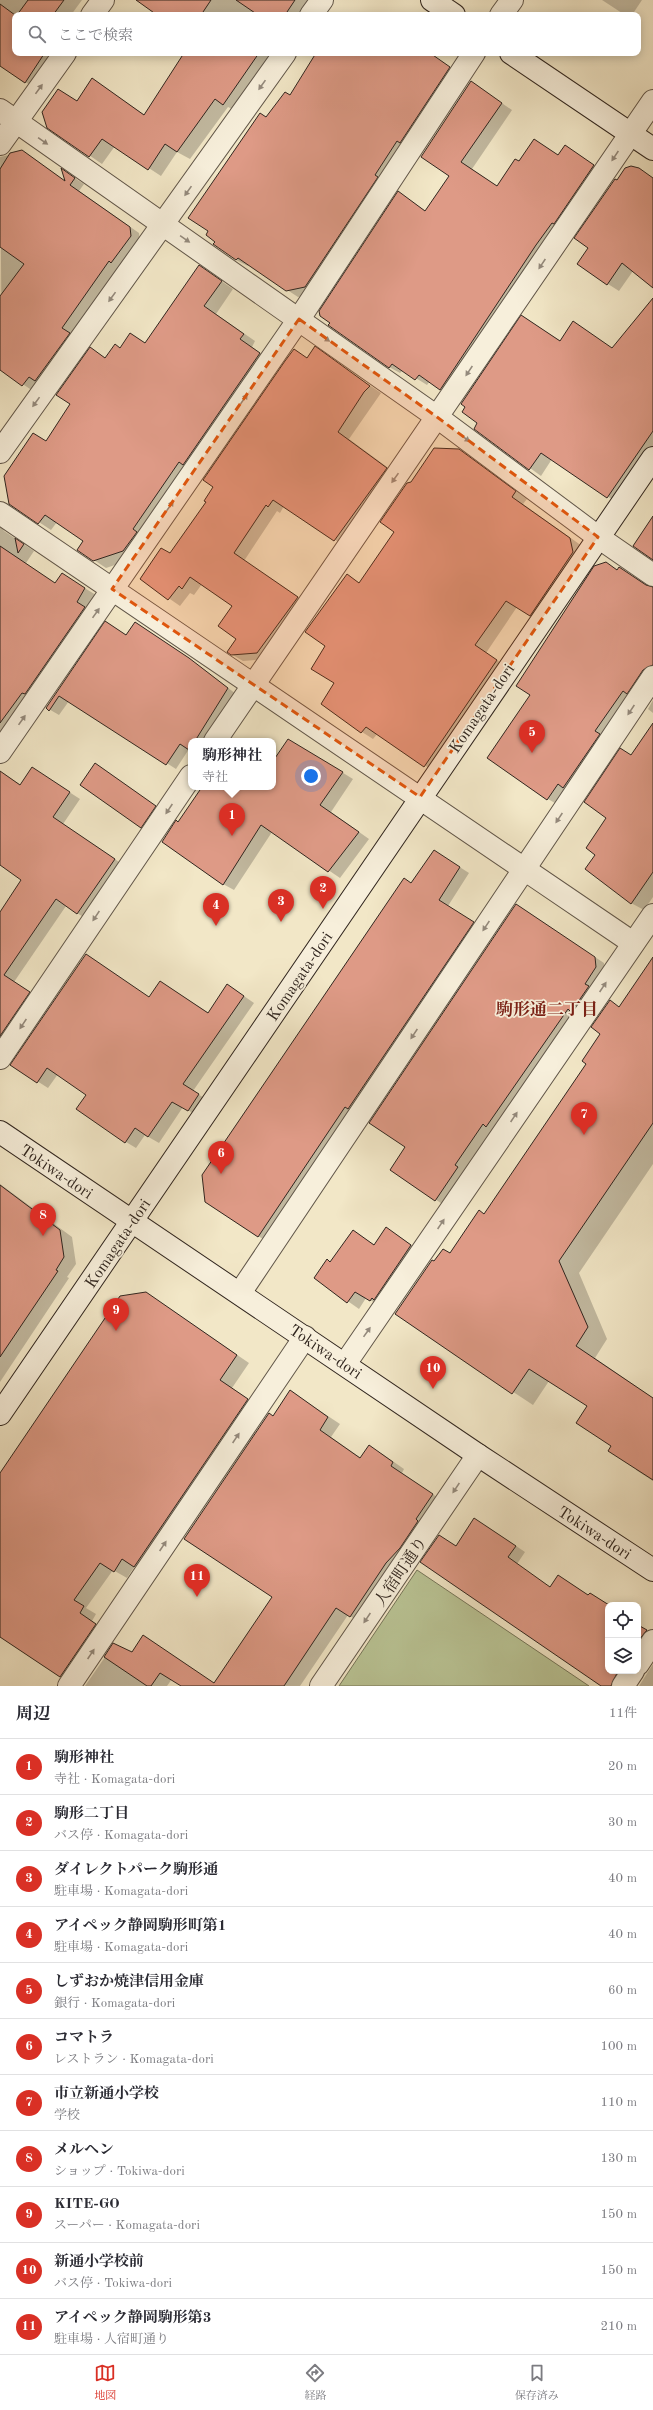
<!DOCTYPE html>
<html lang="ja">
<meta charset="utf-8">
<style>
:root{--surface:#fff;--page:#f2f2f3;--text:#2b2b33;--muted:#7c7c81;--line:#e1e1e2;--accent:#d93025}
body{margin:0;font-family:"Old Standard TT","Noto Serif JP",serif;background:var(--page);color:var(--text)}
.controls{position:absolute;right:12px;bottom:12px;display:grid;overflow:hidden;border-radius:8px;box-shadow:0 2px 10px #0003}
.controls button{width:36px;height:36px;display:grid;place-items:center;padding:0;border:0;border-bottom:1px solid var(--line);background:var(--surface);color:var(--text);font:20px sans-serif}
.you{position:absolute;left:311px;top:776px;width:14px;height:14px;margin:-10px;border:3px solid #fff;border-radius:50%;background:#1a73e8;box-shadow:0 0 0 6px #1a73e833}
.badge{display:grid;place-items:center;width:26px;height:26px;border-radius:50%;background:var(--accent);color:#fff;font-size:13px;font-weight:700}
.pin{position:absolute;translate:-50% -33px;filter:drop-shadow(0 1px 2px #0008)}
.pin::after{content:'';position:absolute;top:21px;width:14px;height:12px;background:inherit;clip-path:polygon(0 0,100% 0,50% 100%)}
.popup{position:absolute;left:188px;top:738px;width:88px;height:52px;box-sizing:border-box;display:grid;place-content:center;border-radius:8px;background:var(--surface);filter:drop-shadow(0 1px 3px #0005);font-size:13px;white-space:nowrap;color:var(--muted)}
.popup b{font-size:15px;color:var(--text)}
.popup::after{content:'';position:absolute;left:50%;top:100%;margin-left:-8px;border:8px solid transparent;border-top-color:var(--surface)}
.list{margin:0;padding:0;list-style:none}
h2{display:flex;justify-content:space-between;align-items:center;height:52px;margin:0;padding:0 16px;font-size:17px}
h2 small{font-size:13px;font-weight:400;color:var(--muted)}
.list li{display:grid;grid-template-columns:26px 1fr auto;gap:12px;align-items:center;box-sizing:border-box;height:56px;padding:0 16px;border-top:1px solid var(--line)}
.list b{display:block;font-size:15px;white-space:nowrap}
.list p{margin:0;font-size:13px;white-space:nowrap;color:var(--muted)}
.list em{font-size:13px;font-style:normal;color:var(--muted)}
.icon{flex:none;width:22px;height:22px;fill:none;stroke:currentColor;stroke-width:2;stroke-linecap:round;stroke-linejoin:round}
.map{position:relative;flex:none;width:653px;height:1686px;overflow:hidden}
.search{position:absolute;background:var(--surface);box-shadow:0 2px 10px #0003;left:12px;right:12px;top:12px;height:44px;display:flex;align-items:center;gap:10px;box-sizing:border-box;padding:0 14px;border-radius:8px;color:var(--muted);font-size:15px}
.sheet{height:668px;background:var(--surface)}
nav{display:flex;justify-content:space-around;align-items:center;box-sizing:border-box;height:56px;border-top:1px solid var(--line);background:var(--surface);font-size:11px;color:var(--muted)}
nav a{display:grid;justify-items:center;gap:2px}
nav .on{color:var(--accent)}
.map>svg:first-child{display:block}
</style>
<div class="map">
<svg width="653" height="1686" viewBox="0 0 653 1686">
<rect width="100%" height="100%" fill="#f2e7c7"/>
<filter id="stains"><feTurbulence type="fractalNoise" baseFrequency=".005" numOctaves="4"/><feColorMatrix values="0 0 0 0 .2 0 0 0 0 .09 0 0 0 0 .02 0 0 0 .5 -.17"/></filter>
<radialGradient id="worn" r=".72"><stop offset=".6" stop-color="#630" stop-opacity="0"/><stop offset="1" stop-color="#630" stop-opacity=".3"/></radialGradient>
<!-- green -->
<path fill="#bac596" stroke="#76765a" d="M 417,1570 L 589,1686 L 339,1686 Z"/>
<!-- shadow -->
<g fill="#0003">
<path d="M 0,0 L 82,0 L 71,15 L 15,15 L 15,53 L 64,53 L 38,90 L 0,66 Z"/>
<path d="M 159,0 L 314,0 L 303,15 L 159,15 Z"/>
<path d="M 602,0 L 642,0 L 632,15 L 625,15 Z"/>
<path d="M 186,53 L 277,53 L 236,111 L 228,107 L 190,159 L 177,152 L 161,176 L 115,146 L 102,164 L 48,127 L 78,102 L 93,80 L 145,115 Z"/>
<path d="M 317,53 L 420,53 L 434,57 L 461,74 L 317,294 L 298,297 L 249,265 L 248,266 L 236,260 L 266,117 L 291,97 Z"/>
<path d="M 471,82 L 512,110 L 472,169 L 498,187 L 520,162 L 559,156 L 566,147 L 605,172 L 452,395 L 430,381 L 427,385 L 403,370 L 400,373 L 389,367 L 398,193 L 426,211 L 450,176 Z"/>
<path d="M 22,152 L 66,182 L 62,170 L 84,184 L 79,191 L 139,233 L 140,242 L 33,391 L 2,370 L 0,157 Z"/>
<path d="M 639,169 L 653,178 L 653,287 L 633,271 L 619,291 L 608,284 L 590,248 L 617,181 Z"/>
<path d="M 199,266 L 233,289 L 216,314 L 255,341 L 252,347 L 272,361 L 136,558 L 106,568 L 94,560 L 84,540 L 57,522 L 51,530 L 10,503 L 71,403 L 90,349 L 106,358 L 121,349 L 131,334 L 146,344 Z"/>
<path d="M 653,299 L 653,454 L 619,504 L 552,459 L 541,476 L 475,428 L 533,324 L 561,341 L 613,349 Z"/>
<path d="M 315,348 L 381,393 L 349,439 L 398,475 L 346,547 L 284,506 L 280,513 L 277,511 L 244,561 L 309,604 L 268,659 L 243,661 L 231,654 L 237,639 L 233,606 L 202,584 L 194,595 L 190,593 L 180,606 L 141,579 L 170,554 L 207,502 L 295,351 L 308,359 Z"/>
<path d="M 459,450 L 527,499 L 523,504 L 582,546 L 542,622 L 517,607 L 486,653 L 509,668 L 436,773 L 378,733 L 373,739 L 362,732 L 322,704 L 336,683 L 326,645 L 347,576 L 360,583 L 395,532 L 412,483 Z"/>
<path d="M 0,525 L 4,531 L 34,551 L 26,563 L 56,584 L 73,581 L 96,595 L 0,745 Z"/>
<path d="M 606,563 L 618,570 L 619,568 L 653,588 L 653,683 L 560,806 L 548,799 L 532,695 L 554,631 L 552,630 L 595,567 Z"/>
<path d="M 106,623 L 127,636 L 144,629 L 198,665 L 236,694 L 210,741 L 191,741 L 191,750 L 189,749 L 176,769 L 69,701 L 59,715 L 47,708 Z"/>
<path d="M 653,700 L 653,713 L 648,709 Z"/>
<path d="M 653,724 L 653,897 L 644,910 L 631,903 L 597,855 L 608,818 L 632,756 Z"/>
<path d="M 299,746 L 353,779 L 331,812 L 369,839 L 340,878 L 272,832 L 234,890 L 223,884 L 179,823 L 203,787 L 273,787 L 273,763 Z"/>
<path d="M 96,764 L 161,810 L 147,830 L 142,827 Z"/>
<path d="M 32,768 L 80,799 L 63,824 L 125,866 L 88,920 L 66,906 L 14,982 L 40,999 L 0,1055 L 0,913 L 23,879 L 0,863 L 0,771 L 21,785 Z"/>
<path d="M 444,857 L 469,873 L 448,906 L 482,929 L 268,1242 L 258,1236 Z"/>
<path d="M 516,905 L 604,963 L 605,973 L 496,1131 L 493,1129 L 464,1171 L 445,1206 L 392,1169 L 406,1147 Z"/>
<path d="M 653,959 L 653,1164 L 579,1273 L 607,1339 L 595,1358 L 653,1398 L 653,1481 L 636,1470 L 637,1468 L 613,1446 L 588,1406 L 549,1381 L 533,1405 L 396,1314 L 435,1262 L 450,1254 L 485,1214 L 587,1063 L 619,1007 Z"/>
<path d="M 160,982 L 209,1013 L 228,985 L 254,1003 L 193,1091 L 209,1101 L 199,1117 L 183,1107 L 159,1143 L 145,1135 L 136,1148 L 126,1142 L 87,1094 L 58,1074 L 48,1088 L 12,1065 L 150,998 Z"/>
<path d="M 0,1184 L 72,1237 L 76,1264 L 67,1277 L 69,1278 L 0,1382 Z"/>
<path d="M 353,1231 L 375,1245 L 397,1235 L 422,1252 L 381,1306 L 366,1298 L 359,1309 L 315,1278 L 331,1263 Z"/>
<path d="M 158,1301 L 249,1363 L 232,1388 L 260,1407 L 147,1573 L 135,1566 L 127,1578 L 113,1570 L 86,1608 L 96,1614 L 92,1621 L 108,1632 L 73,1684 L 60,1676 L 0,1619 L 0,1475 Z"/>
<path d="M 290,1391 L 340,1424 L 331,1437 L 361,1458 L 381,1453 L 404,1469 L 402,1473 L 444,1502 L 362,1623 L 348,1615 L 300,1686 L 183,1686 L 172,1679 L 167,1686 L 85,1686 L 114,1644 L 132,1653 L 214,1684 L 273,1597 L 273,1417 Z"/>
<path d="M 485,1525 L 525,1552 L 517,1564 L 608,1671 L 633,1671 L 622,1686 L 603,1686 L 439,1536 L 456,1546 Z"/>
<path d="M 638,1625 L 653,1635 L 638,1663 Z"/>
<path d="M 653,1664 L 653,1686 L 639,1686 Z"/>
</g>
<!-- building -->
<g fill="#de9a86" stroke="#31261f">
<path d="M 28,0 L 64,0 L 53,15 L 17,15 Z"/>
<path d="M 136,0 L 211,0 L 201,15 L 157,15 Z"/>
<path d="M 236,0 L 295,0 L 285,15 L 258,15 Z"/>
<path d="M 0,4 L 15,15 L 15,53 L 44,54 L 25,83 L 0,66 Z"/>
<path d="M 184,53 L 259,53 L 223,105 L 215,99 L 177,152 L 165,144 L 148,170 L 102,139 L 89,157 L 47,128 L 42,112 L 58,89 L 77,101 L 92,78 L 144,115 Z"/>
<path d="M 316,53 L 430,53 L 450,67 L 400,143 L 397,141 L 375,175 L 378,177 L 305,287 L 286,291 L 238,258 L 236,260 L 213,244 L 215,242 L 206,235 L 208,231 L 188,218 L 260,113 L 266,117 L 285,92 L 290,95 Z"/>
<path d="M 471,81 L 502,103 L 461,162 L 497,186 L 515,159 L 519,161 L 534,139 L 558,155 L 565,145 L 594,165 L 554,224 L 552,223 L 536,245 L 440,390 L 419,375 L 415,380 L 392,364 L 389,368 L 328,325 L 330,323 L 320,316 L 319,311 L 398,191 L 425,211 L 449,176 L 421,157 Z"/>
<path d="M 22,150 L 65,181 L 61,168 L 75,178 L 70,185 L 130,227 L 131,236 L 111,263 L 109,261 L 62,328 L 70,333 L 35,381 L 29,377 L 22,386 L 0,370 L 0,296 L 24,264 L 0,247 L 0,169 L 10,153 Z"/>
<path d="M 631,166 L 639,168 L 653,178 L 653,288 L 622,263 L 607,285 L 577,264 L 588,248 L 574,238 L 615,179 L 617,180 L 625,168 Z"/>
<path d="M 199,265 L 222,281 L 204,306 L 244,334 L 240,339 L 260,353 L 183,465 L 179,462 L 133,529 L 137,532 L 123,551 L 93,561 L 77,550 L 83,541 L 45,515 L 38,524 L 9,504 L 4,476 L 33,433 L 46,441 L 70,404 L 56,395 L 90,347 L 105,358 L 115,344 L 120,348 L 130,333 L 145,343 Z"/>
<path d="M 653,298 L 653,431 L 607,498 L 541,453 L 529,470 L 474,429 L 477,423 L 462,412 L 465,407 L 461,404 L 521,315 L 560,341 L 573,321 L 612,348 Z"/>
<path d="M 315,346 L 370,386 L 364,392 L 338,432 L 387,468 L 334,541 L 273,500 L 268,507 L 266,505 L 234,553 L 298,597 L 257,653 L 231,655 L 227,652 L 236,639 L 218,626 L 232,606 L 190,577 L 182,589 L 179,586 L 168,600 L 140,579 L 161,548 L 170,553 L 206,502 L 204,501 L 213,487 L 203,480 L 285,361 L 294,349 L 307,358 Z"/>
<path d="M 434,448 L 459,449 L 516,491 L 512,497 L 570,538 L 573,552 L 530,616 L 506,601 L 475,645 L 497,660 L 424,767 L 366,727 L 361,733 L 321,704 L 334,683 L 311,669 L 325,646 L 305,632 L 347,574 L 359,583 L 394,532 L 380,522 L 407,483 L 411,482 Z"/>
<path d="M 653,516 L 653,560 L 633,546 Z"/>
<path d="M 15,538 L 24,544 L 18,553 Z"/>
<path d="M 0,546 L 55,583 L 62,573 L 85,588 L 77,602 L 85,607 L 25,694 L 22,693 L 0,723 Z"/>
<path d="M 606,562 L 617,570 L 619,567 L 646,585 L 653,587 L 653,665 L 643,670 L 627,694 L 623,691 L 595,731 L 600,734 L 563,788 L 558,784 L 547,800 L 487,758 L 530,695 L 516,686 L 594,566 Z"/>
<path d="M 105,621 L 126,635 L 135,622 L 189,658 L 228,688 L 195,741 L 191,741 L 189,750 L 180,744 L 166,765 L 59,696 L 49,711 L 46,708 Z"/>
<path d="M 653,723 L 653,872 L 631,904 L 585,869 L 595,855 L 586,848 L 606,818 L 584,802 L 620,748 L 631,755 Z"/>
<path d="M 288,739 L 343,772 L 320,805 L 359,832 L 328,872 L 261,825 L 223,885 L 162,842 L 176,820 L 178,822 L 202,787 L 273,787 L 273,761 Z"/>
<path d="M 95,763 L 156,806 L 141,828 L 80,785 Z"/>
<path d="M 32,767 L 70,792 L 53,817 L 115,859 L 77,914 L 56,899 L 4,975 L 30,992 L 0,1036 L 0,912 L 21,880 L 0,865 L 0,771 L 20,785 Z"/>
<path d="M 434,850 L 460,867 L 439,900 L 474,922 L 348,1109 L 345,1107 L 258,1237 L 205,1202 L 202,1175 L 404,878 L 411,883 Z"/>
<path d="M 516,904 L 595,957 L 596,967 L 585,984 L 589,986 L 571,1012 L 568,1009 L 486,1127 L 483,1124 L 455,1165 L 458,1167 L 435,1201 L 390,1170 L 405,1147 L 369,1123 Z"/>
<path d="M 86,954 L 149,997 L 160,981 L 208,1013 L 227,984 L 244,996 L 183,1084 L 199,1094 L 188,1111 L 172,1102 L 148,1137 L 135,1128 L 125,1143 L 76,1109 L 86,1095 L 47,1068 L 37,1083 L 10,1065 Z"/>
<path d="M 653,957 L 653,1123 L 559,1261 L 588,1327 L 576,1346 L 653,1398 L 653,1480 L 608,1451 L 611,1446 L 576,1423 L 587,1406 L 529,1369 L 512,1394 L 395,1314 L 432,1260 L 434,1261 L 443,1249 L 450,1253 L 479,1210 L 484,1214 L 586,1064 L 582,1061 L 600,1034 L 591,1027 L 610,1000 L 619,1007 Z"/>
<path d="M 0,1185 L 60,1230 L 64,1257 L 56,1270 L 58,1271 L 0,1357 Z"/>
<path d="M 386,1227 L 411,1245 L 374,1300 L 372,1298 L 370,1301 L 355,1292 L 347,1303 L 314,1278 L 327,1259 L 330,1262 L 353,1230 L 374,1245 Z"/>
<path d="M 146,1292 L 237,1355 L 220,1380 L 248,1399 L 134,1567 L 122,1559 L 114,1572 L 100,1563 L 74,1600 L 84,1606 L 80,1613 L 96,1624 L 60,1677 L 0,1637 L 0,1473 L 120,1296 Z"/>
<path d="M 290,1390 L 328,1417 L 320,1430 L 360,1458 L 369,1445 L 393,1462 L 391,1466 L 433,1494 L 416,1519 L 418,1521 L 400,1548 L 386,1563 L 350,1617 L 336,1608 L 284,1686 L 181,1686 L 160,1673 L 151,1686 L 147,1686 L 104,1657 L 113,1643 L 132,1652 L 143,1635 L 214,1683 L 272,1597 L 184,1539 L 269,1413 L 273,1416 Z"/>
<path d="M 474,1518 L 516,1546 L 508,1557 L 550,1587 L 558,1575 L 588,1595 L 590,1593 L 609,1605 L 608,1671 L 618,1671 L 611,1686 L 601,1686 L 420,1562 L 439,1535 L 456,1546 Z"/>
<path d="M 638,1625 L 647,1630 L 638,1641 Z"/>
</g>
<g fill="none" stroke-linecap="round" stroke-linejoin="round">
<defs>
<g id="street">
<path d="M 92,15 L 103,0"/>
<path d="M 311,15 L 322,0"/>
<path d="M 501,15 L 512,0"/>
<path d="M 0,110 L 437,417 L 598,537 L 653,575"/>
<path d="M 0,144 L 65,53"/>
<path d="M 0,452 L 285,53"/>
<path d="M 0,513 L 633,943"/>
<path d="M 215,741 L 653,101"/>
<path d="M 0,752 L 299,319 L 474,53"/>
<path d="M 0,1058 L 191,776"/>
<path d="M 240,1293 L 653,677"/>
<path d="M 345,1364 L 653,915"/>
<path d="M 638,1664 L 653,1641"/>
<path d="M 69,1686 L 305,1337"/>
<path d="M 321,1686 L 478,1455"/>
<path d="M 623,1686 L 633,1671"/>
</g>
<g id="secondary">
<path d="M 432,0 L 454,15"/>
<path d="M 511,53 L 653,149"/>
<path d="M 0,1132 L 478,1455 L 653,1570"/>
<path d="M 0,1414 L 653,458"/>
</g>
</defs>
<!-- street casing -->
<use href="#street" stroke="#615649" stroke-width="24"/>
<!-- secondary casing -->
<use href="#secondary" stroke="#31261f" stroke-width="24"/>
<!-- street -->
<use href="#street" stroke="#f7efdb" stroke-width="22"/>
<!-- secondary -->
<use href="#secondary" stroke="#f7efdb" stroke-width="22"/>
</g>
<!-- one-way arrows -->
<defs><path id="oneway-solid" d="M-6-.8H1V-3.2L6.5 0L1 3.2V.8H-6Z"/></defs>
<g fill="#948a7d">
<use href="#oneway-solid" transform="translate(262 85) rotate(125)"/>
<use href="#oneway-solid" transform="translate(39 89) rotate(-54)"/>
<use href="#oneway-solid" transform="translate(43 141) rotate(35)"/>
<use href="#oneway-solid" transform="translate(615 156) rotate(124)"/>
<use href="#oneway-solid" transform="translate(188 191) rotate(125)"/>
<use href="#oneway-solid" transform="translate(185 239) rotate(35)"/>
<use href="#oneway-solid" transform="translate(542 264) rotate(124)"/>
<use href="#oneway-solid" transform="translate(112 297) rotate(126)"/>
<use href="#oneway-solid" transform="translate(325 338) rotate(35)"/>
<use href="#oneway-solid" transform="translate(469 371) rotate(124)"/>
<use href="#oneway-solid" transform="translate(244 399) rotate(-55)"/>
<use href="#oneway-solid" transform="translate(36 402) rotate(126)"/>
<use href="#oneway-solid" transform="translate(465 438) rotate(37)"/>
<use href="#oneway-solid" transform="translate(395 478) rotate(125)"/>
<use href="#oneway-solid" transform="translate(170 506) rotate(-55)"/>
<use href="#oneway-solid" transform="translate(96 613) rotate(-55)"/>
<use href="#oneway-solid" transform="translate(631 710) rotate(124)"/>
<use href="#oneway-solid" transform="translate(22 720) rotate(-55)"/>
<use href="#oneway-solid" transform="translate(169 809) rotate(124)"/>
<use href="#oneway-solid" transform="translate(559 818) rotate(124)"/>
<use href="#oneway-solid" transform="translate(96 916) rotate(124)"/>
<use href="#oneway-solid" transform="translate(486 926) rotate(124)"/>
<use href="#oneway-solid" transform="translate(603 987) rotate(-56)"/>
<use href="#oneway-solid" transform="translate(23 1024) rotate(124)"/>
<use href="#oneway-solid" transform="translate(414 1034) rotate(124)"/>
<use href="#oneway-solid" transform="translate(514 1117) rotate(-56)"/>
<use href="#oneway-solid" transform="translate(441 1224) rotate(-56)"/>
<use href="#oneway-solid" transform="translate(367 1332) rotate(-55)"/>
<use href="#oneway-solid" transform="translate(236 1438) rotate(-56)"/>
<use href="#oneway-solid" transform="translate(456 1488) rotate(124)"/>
<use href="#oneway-solid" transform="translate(163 1546) rotate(-56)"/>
<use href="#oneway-solid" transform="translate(367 1618) rotate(124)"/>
<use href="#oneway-solid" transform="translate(91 1654) rotate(-56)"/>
</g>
<!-- marked area -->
<path fill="#df560d" fill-opacity="0.2" stroke="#df560d" stroke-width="3" stroke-dasharray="8 5" stroke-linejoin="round" d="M 299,319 L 437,417 L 598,537 L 420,797 L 112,589 Z"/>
<g text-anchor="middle" stroke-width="3.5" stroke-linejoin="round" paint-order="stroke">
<!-- street labels -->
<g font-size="16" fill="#31261f" stroke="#f7efdb">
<text transform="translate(481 708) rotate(-56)" y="6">Komagata-dori</text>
<text transform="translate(299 976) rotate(-56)" y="6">Komagata-dori</text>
<text transform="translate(57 1171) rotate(34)" y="6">Tokiwa-dori</text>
<text transform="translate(117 1243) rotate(-56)" y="6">Komagata-dori</text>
<text transform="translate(326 1351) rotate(34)" y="6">Tokiwa-dori</text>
<text transform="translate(595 1532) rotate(33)" y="6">Tokiwa-dori</text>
<text transform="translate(400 1571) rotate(-56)" y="6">人宿町通り</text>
</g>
<!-- neighbourhood labels -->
<g font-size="17" font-weight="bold" fill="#7a1f14" stroke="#f7efdb">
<text x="547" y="1015">駒形通二丁目</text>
</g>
</g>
<rect width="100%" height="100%" filter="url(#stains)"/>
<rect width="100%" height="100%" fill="url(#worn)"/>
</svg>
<div class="controls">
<button><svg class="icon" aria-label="locate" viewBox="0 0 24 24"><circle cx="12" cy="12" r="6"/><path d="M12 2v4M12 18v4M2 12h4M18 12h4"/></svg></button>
<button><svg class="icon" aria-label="layers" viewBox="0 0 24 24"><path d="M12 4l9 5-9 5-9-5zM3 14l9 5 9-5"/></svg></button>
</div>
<div class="you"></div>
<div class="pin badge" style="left:232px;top:836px">1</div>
<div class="popup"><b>駒形神社</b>寺社</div>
<div class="pin badge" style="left:323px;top:909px">2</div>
<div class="pin badge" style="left:281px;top:922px">3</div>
<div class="pin badge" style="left:216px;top:926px">4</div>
<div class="pin badge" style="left:532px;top:753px">5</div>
<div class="pin badge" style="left:221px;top:1174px">6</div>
<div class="pin badge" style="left:584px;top:1135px">7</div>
<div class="pin badge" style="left:43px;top:1236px">8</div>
<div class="pin badge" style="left:116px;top:1331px">9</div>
<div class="pin badge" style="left:433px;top:1389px">10</div>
<div class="pin badge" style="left:197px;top:1597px">11</div>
<div class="search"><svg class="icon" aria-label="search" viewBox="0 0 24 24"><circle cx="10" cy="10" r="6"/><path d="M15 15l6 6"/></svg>ここで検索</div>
</div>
<section class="sheet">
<h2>周辺<small>11件</small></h2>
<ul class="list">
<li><span class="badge">1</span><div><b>駒形神社</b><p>寺社 · Komagata-dori</p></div><em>20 m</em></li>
<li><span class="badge">2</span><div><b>駒形二丁目</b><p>バス停 · Komagata-dori</p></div><em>30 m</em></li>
<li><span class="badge">3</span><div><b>ダイレクトパーク駒形通</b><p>駐車場 · Komagata-dori</p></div><em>40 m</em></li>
<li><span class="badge">4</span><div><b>アイペック静岡駒形町第1</b><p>駐車場 · Komagata-dori</p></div><em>40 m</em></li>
<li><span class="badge">5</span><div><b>しずおか焼津信用金庫</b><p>銀行 · Komagata-dori</p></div><em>60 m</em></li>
<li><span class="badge">6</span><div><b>コマトラ</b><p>レストラン · Komagata-dori</p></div><em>100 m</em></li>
<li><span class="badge">7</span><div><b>市立新通小学校</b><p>学校</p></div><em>110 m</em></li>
<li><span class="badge">8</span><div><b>メルヘン</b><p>ショップ · Tokiwa-dori</p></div><em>130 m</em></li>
<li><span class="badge">9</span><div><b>KITE-GO</b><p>スーパー · Komagata-dori</p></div><em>150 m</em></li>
<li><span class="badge">10</span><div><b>新通小学校前</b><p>バス停 · Tokiwa-dori</p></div><em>150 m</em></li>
<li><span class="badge">11</span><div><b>アイペック静岡駒形第3</b><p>駐車場 · 人宿町通り</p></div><em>210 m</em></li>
</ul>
</section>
<nav>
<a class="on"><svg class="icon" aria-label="map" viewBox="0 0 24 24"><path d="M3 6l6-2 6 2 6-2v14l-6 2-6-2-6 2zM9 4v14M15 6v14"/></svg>地図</a>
<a><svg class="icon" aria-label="directions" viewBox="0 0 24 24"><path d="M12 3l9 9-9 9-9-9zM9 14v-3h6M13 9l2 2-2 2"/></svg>経路</a>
<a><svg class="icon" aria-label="saved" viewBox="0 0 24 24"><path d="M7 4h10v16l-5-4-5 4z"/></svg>保存済み</a>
</nav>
